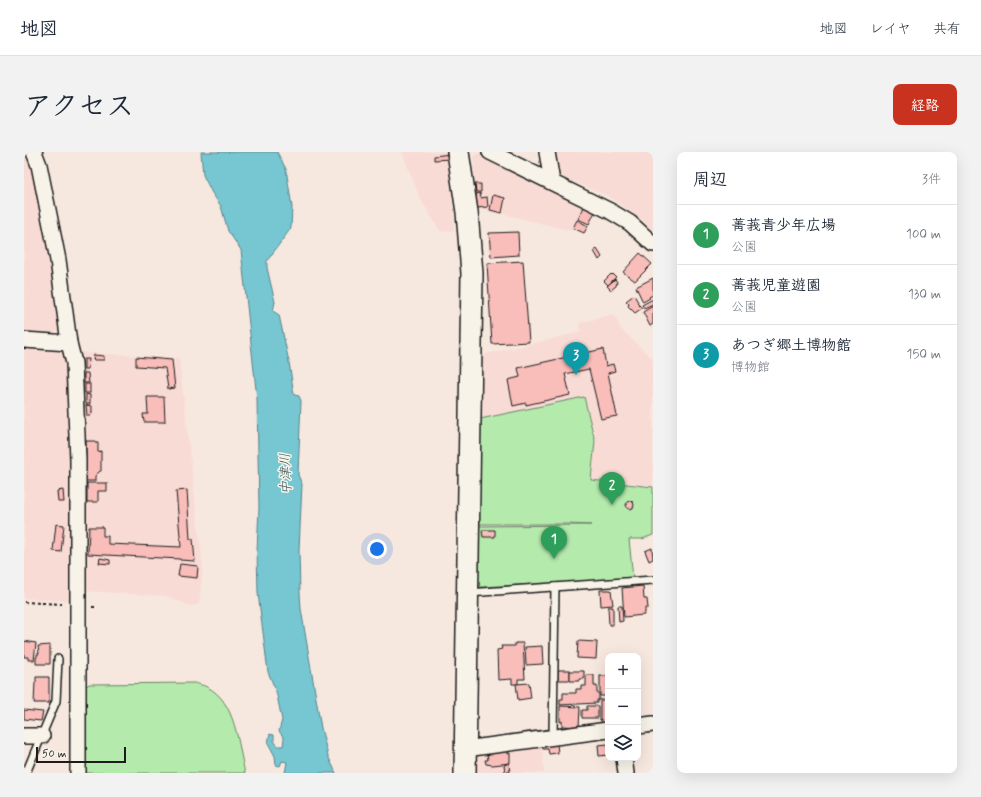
<!DOCTYPE html>
<html lang="ja">
<meta charset="utf-8">
<style>
:root{--surface:#fff;--page:#f2f2f3;--text:#1f2937;--muted:#747a83;--line:#e0e1e3;--accent:#c8321e}
body{margin:0;font-family:Mynerve,"Klee One",sans-serif;background:var(--page);color:var(--text)}
.controls{position:absolute;right:12px;bottom:12px;display:grid;overflow:hidden;border-radius:8px;box-shadow:0 4px 16px #0002}
.controls button{width:36px;height:36px;display:grid;place-items:center;padding:0;border:0;border-bottom:1px solid var(--line);background:var(--surface);color:var(--text);font:20px sans-serif}
.scale{position:absolute;left:12px;bottom:10px;width:90px;box-sizing:border-box;padding-left:4px;border:2px solid #1c1c1c;border-top:0;font-size:11px;line-height:14px;white-space:nowrap;color:#1c1c1c;-webkit-text-stroke:3px #f7f3e8;paint-order:stroke}
.you{position:absolute;left:353px;top:397px;width:14px;height:14px;margin:-10px;border:3px solid #fff;border-radius:50%;background:#1a73e8;box-shadow:0 0 0 6px #1a73e833}
.badge{display:grid;place-items:center;width:26px;height:26px;border-radius:50%;background:var(--accent);color:#fff;font-size:13px;font-weight:700}
.pin{position:absolute;translate:-50% -33px;filter:drop-shadow(0 1px 2px #0008)}
.pin::after{content:'';position:absolute;top:21px;width:14px;height:12px;background:inherit;clip-path:polygon(0 0,100% 0,50% 100%)}
.list{margin:0;padding:0;list-style:none}
h2{display:flex;justify-content:space-between;align-items:center;height:52px;margin:0;padding:0 16px;font-size:17px}
h2 small{font-size:13px;font-weight:400;color:var(--muted)}
.list li{display:grid;grid-template-columns:26px 1fr auto;gap:12px;align-items:center;box-sizing:border-box;height:60px;padding:0 16px;border-top:1px solid var(--line)}
.list b{display:block;font-size:15px;white-space:nowrap}
.list p{margin:0;font-size:13px;white-space:nowrap;color:var(--muted)}
.list em{font-size:13px;font-style:normal;color:var(--muted)}
.icon{flex:none;width:22px;height:22px;fill:none;stroke:currentColor;stroke-width:2;stroke-linecap:round;stroke-linejoin:round}
.map{position:relative;flex:none;width:629px;height:621px;overflow:hidden;border-radius:8px}
header{display:flex;align-items:center;gap:24px;box-sizing:border-box;height:56px;padding:0 20px;background:var(--surface);border-bottom:1px solid var(--line)}
header strong{font-size:19px}
nav{display:flex;gap:22px;margin-inline-start:auto;font-size:14px}
.intro{display:flex;align-items:center;justify-content:space-between;box-sizing:border-box;height:96px;padding:0 24px}
h1{margin:0;font-size:28px}
.button{padding:10px 18px;border-radius:8px;background:var(--accent);color:#fff;font-size:14px;font-weight:700}
main{display:flex;gap:24px;padding:0 24px}
aside{flex:1;background:var(--surface);border-radius:8px;box-shadow:0 4px 16px #0002}
.map>svg:first-child{display:block}
</style>
<header>
<strong>地図</strong>
<nav><a>地図</a><a>レイヤ</a><a>共有</a></nav>
</header>
<div class="intro"><h1>アクセス</h1><a class="button">経路</a></div>
<main>
<div class="map">
<svg width="629" height="621" viewBox="0 0 629 621">
<rect width="100%" height="100%" fill="#f7e8df"/>
<filter id="ink" filterUnits="userSpaceOnUse"><feTurbulence type="fractalNoise" baseFrequency=".025" numOctaves="2"/><feDisplacementMap in="SourceGraphic" scale="8" xChannelSelector="R" yChannelSelector="G"/><feConvolveMatrix kernelMatrix="1 2 1 2 8 2 1 2 1" color-interpolation-filters="sRGB"/></filter>
<g filter="url(#ink)">
<!-- built -->
<g fill="#f8dbd4">
<path d="M 0,0 L 5,0 L 38,165 L 35,178 L 28,182 L 0,181 Z"/>
<path d="M 378,0 L 428,0 L 430,78 L 417,80 L 396,47 Z"/>
<path d="M 530,0 L 629,0 L 629,78 L 612,63 L 584,44 L 533,23 L 531,8 L 532,7 Z"/>
<path d="M 455,1 L 561,51 L 548,79 L 483,63 L 452,57 L 449,4 Z"/>
<path d="M 590,162 L 597,177 L 629,207 L 629,334 L 568,327 L 572,286 L 560,245 L 453,267 L 454,204 L 557,180 L 555,171 Z"/>
<path d="M 0,195 L 39,197 L 44,201 L 49,449 L 0,446 Z"/>
<path d="M 53,200 L 155,206 L 179,416 L 175,452 L 167,454 L 142,444 L 59,439 Z"/>
<path d="M 518,593 L 520,621 L 448,621 L 449,602 Z"/>
</g>
<!-- green -->
<g fill="#b4eaac" stroke="#688364">
<path d="M 560,245 L 571,289 L 567,328 L 629,335 L 629,383 L 618,387 L 605,387 L 609,427 L 456,435 L 453,433 L 454,374 L 567,373 L 544,372 L 454,372 L 456,267 Z"/>
<path d="M 170,531 C 174,532 179,533 183,535 C 212,549 214,593 221,621 L 59,621 L 58,538 L 65,532 Z"/>
</g>
<!-- water -->
<path fill="#77c7d3" stroke="#53838a" d="M 177,0 L 253,0 L 262,17 L 268,55 L 267,76 L 243,109 L 243,116 L 251,150 L 249,159 L 255,163 L 265,210 L 270,243 L 275,244 L 277,249 L 274,323 L 278,332 L 275,398 L 276,441 L 277,457 L 297,576 L 304,604 L 312,621 L 261,621 L 263,610 L 258,609 L 256,614 L 252,613 L 251,604 L 244,591 L 246,582 L 250,583 L 250,589 L 254,594 L 259,594 L 260,586 L 255,579 L 258,568 L 252,539 L 244,520 L 234,441 L 233,398 L 235,356 L 233,247 L 217,98 L 204,79 L 197,54 L 188,41 L 179,23 Z"/>
<!-- building -->
<g fill="#f9bdba" stroke="#1c1c1c">
<path d="M 426,2 L 427,7 L 410,8 L 410,4 Z"/>
<path d="M 451,32 L 457,32 L 457,40 L 452,40 Z"/>
<path d="M 456,41 L 457,46 L 463,45 L 464,55 L 453,56 L 452,42 Z"/>
<path d="M 469,43 L 481,46 L 478,61 L 466,58 Z"/>
<path d="M 560,55 L 571,60 L 565,72 L 554,67 Z"/>
<path d="M 553,68 L 564,74 L 560,81 L 549,76 Z"/>
<path d="M 494,80 L 495,103 L 467,105 L 465,81 Z"/>
<path d="M 573,97 L 578,105 L 575,108 L 570,99 Z"/>
<path d="M 616,101 L 628,112 L 611,129 L 599,120 Z"/>
<path d="M 499,109 L 505,190 L 468,192 L 463,111 Z"/>
<path d="M 587,122 L 588,123 L 589,122 L 592,125 L 584,133 L 580,129 Z"/>
<path d="M 629,126 L 629,143 L 625,145 L 626,146 L 619,150 L 612,135 Z"/>
<path d="M 591,127 L 593,130 L 592,134 L 587,138 L 583,134 Z"/>
<path d="M 610,143 L 614,150 L 613,151 L 618,156 L 611,161 L 604,154 L 605,152 L 602,149 Z"/>
<path d="M 629,147 L 629,152 L 620,156 L 618,153 Z"/>
<path d="M 629,154 L 629,172 L 626,174 L 619,160 Z"/>
<path d="M 579,197 L 582,214 L 589,212 L 591,219 L 584,221 L 593,264 L 577,267 L 565,217 L 541,222 L 546,243 L 502,253 L 502,251 L 489,254 L 484,228 L 496,225 L 494,216 Z"/>
<path d="M 70,203 L 80,204 L 80,208 L 69,208 Z"/>
<path d="M 112,205 L 148,208 L 151,236 L 144,237 L 141,216 L 112,214 Z"/>
<path d="M 60,207 L 65,207 L 64,217 L 60,217 Z"/>
<path d="M 60,221 L 64,221 L 65,231 L 60,231 Z"/>
<rect x="61" y="232" width="5" height="9"/>
<path d="M 62,242 L 66,243 L 66,252 L 62,252 Z"/>
<path d="M 123,245 L 140,245 L 141,270 L 120,270 L 119,262 L 124,262 Z"/>
<path d="M 62,253 L 68,254 L 68,261 L 66,262 L 67,264 L 63,264 Z"/>
<path d="M 62,289 L 71,289 L 71,291 L 74,291 L 74,300 L 77,299 L 77,319 L 76,319 L 71,324 L 71,329 L 62,329 Z"/>
<path d="M 63,331 L 83,331 L 83,339 L 74,339 L 74,350 L 63,350 Z"/>
<path d="M 39,338 L 40,350 L 34,350 L 33,339 Z"/>
<path d="M 163,338 L 166,387 L 169,387 L 171,409 L 156,408 L 156,407 L 64,402 L 65,375 L 79,375 L 79,384 L 84,384 L 84,392 L 157,395 L 152,339 Z"/>
<circle cx="606" cy="353" r="4"/>
<path d="M 32,372 L 40,373 L 37,400 L 29,399 Z"/>
<path d="M 458,378 L 471,378 L 471,385 L 459,385 Z"/>
<path d="M 628,396 L 629,407 L 625,409 L 621,399 Z"/>
<path d="M 76,406 L 86,408 L 86,412 L 75,411 Z"/>
<path d="M 156,412 L 174,414 L 173,426 L 154,424 Z"/>
<path d="M 619,434 L 620,447 L 623,447 L 624,456 L 621,456 L 621,461 L 620,461 L 620,463 L 600,465 L 598,436 Z"/>
<path d="M 576,438 L 587,438 L 589,453 L 577,454 Z"/>
<path d="M 594,454 L 598,454 L 599,469 L 595,470 Z"/>
<path d="M 584,455 L 589,455 L 589,473 L 585,473 Z"/>
<path d="M 0,489 L 12,491 L 10,508 L 4,508 L 4,505 L 0,505 Z"/>
<path d="M 554,489 L 573,490 L 572,507 L 553,506 Z"/>
<path d="M 491,491 L 499,491 L 501,527 L 494,527 L 494,532 L 488,532 L 488,527 L 474,528 L 473,498 L 478,497 L 477,494 L 491,494 Z"/>
<path d="M 26,493 L 26,512 L 12,512 L 12,505 L 13,505 L 13,502 L 15,502 L 14,494 Z"/>
<path d="M 518,494 L 519,512 L 502,513 L 501,495 Z"/>
<rect x="534" y="518" width="12" height="10"/>
<path d="M 546,519 L 560,519 L 560,527 L 555,527 L 555,529 L 546,529 Z"/>
<path d="M 562,523 L 570,523 L 570,534 L 573,534 L 573,541 L 575,541 L 575,548 L 573,548 L 573,551 L 536,553 L 536,547 L 539,547 L 539,541 L 552,541 L 552,537 L 557,537 L 557,534 L 562,534 Z"/>
<rect x="576" y="524" width="8" height="20"/>
<path d="M 12,525 L 25,525 L 25,551 L 10,551 L 11,530 L 12,531 Z"/>
<path d="M 505,531 L 507,546 L 494,548 L 492,532 Z"/>
<path d="M 576,548 L 584,548 L 584,572 L 577,572 L 577,567 L 576,568 Z"/>
<path d="M 536,554 L 556,555 L 555,575 L 538,574 L 538,569 L 536,570 Z"/>
<path d="M 563,554 L 574,554 L 574,566 L 558,566 L 558,558 L 563,558 Z"/>
<path d="M 0,558 L 19,560 L 17,569 L 0,567 Z"/>
<path d="M 533,592 L 534,601 L 525,602 L 524,597 L 519,597 L 518,593 Z"/>
<path d="M 584,592 L 584,603 L 575,604 L 574,593 Z"/>
<path d="M 484,598 L 484,602 L 486,601 L 486,611 L 469,613 L 462,612 L 461,608 L 464,608 L 463,601 L 472,601 L 472,599 Z"/>
<path d="M 483,611 L 485,611 L 486,620 L 481,620 L 480,613 L 483,612 Z"/>
</g>
<g fill="none" stroke-linecap="round" stroke-linejoin="round">
<defs>
<g id="lane">
<path d="M 444,441 L 629,428"/>
<path d="M 529,585 L 531,435"/>
<path d="M 2,621 L 32,549 L 34,507"/>
</g>
<g id="street">
<path d="M 10,0 L 15,13 L 34,108 L 45,191 L 50,211 L 54,308 L 54,621"/>
<path d="M 466,0 L 586,59 L 606,71 L 629,92"/>
<path d="M 523,0 L 528,30"/>
<path d="M 0,188 L 45,191"/>
<path d="M 614,574 L 629,572"/>
<path d="M 0,584 L 18,584"/>
<path d="M 441,597 L 584,578"/>
<path d="M 600,606 L 602,621"/>
</g>
<path id="secondary" d="M 434,0 L 443,60 L 448,121 L 441,621"/>
</defs>
<!-- lane casing -->
<use href="#lane" stroke="#1c1c1c" stroke-width="10"/>
<!-- street casing -->
<use href="#street" stroke="#1c1c1c" stroke-width="18"/>
<!-- secondary casing -->
<use href="#secondary" stroke="#1c1c1c" stroke-width="24"/>
<!-- path -->
<g stroke="#1c1c1c" stroke-width="2" stroke-dasharray="3 3" stroke-linecap="butt">
<path d="M 0,450 L 38,452"/>
<path d="M 68,455 L 74,455"/>
</g>
<!-- lane -->
<use href="#lane" stroke="#f7f3e8" stroke-width="7"/>
<!-- street -->
<use href="#street" stroke="#f7f3e8" stroke-width="15"/>
<!-- secondary -->
<use href="#secondary" stroke="#f7f3e8" stroke-width="21"/>
</g>
</g>
<g text-anchor="middle" stroke-width="3" stroke-linejoin="round" paint-order="stroke">
<!-- water labels -->
<g font-size="14" font-style="italic" fill="#3c585c" stroke="#f7f3e8">
<text transform="translate(261 322) rotate(-92)" y="5">中津川</text>
</g>
</g>
</svg>
<div class="controls">
<button>+</button>
<button>−</button>
<button><svg class="icon" aria-label="layers" viewBox="0 0 24 24"><path d="M12 4l9 5-9 5-9-5zM3 14l9 5 9-5"/></svg></button>
</div>
<div class="scale">50 m</div>
<div class="you"></div>
<div class="pin badge" style="left:530px;top:407px;background:#2e9e5b">1</div>
<div class="pin badge" style="left:588px;top:353px;background:#2e9e5b">2</div>
<div class="pin badge" style="left:552px;top:223px;background:#0f9aa8">3</div>
</div>
<aside>
<h2>周辺<small>3件</small></h2>
<ul class="list">
<li><span class="badge" style="background:#2e9e5b">1</span><div><b>菁莪青少年広場</b><p>公園</p></div><em>100 m</em></li>
<li><span class="badge" style="background:#2e9e5b">2</span><div><b>菁莪児童遊園</b><p>公園</p></div><em>130 m</em></li>
<li><span class="badge" style="background:#0f9aa8">3</span><div><b>あつぎ郷土博物館</b><p>博物館</p></div><em>150 m</em></li>
</ul>
</aside>
</main>
